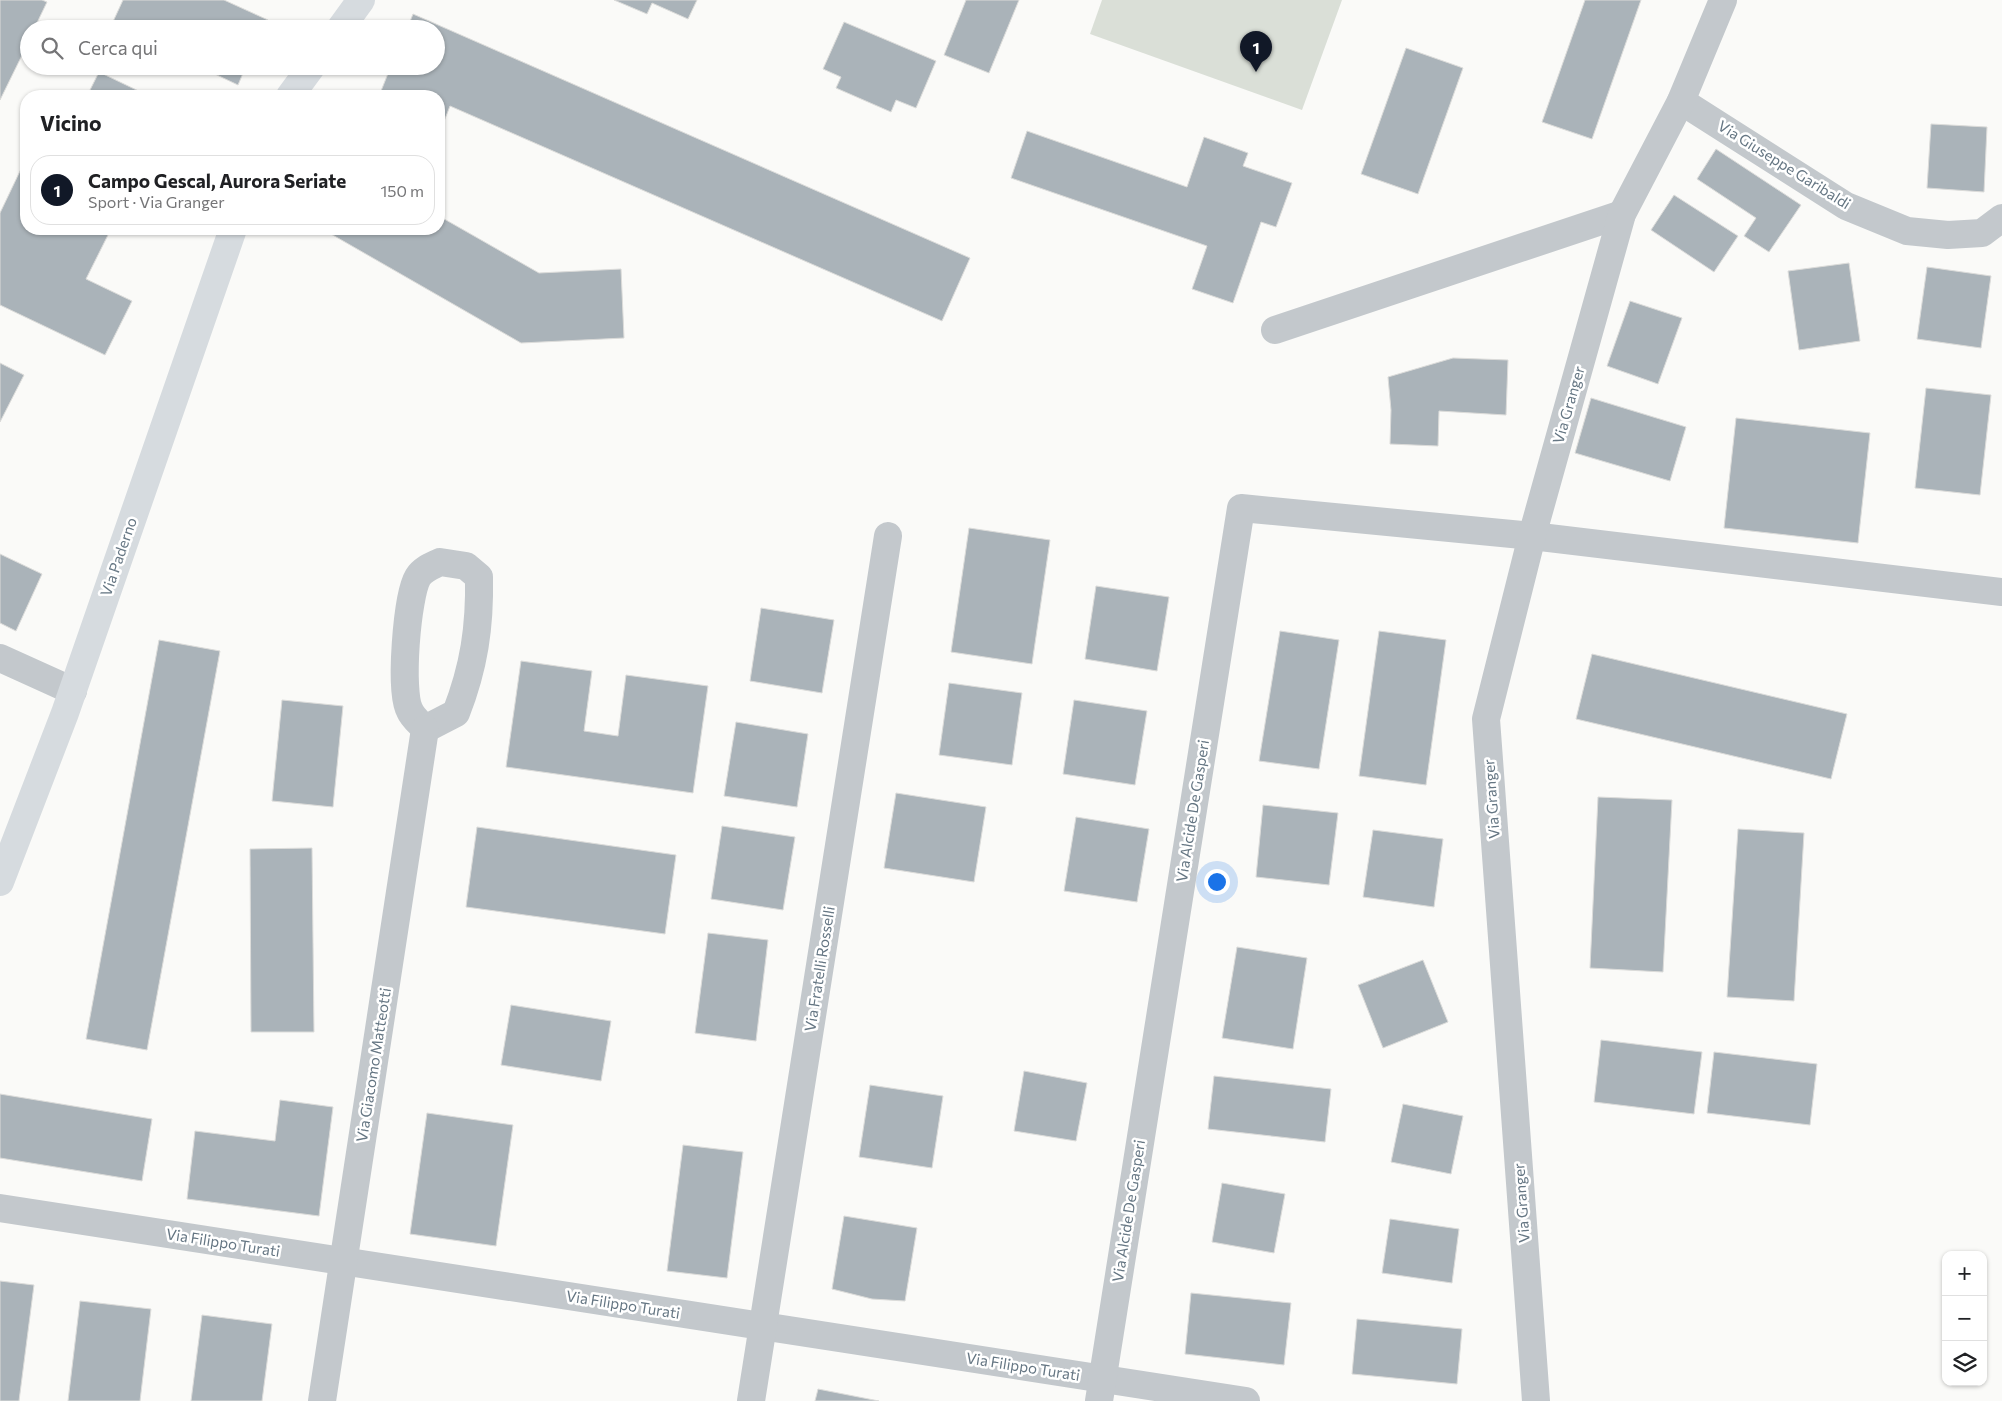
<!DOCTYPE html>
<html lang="it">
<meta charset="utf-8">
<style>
:root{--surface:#fff;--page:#f6f6f6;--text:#202124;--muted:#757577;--line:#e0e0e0;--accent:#111827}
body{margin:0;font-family:Commissioner,sans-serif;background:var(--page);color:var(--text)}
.controls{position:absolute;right:15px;bottom:15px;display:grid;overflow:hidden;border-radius:10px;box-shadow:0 1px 4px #0004}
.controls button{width:45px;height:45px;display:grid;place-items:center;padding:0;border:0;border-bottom:1px solid var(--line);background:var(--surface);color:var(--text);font:25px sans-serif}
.you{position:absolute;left:1216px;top:881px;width:18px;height:18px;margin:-12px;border:4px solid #fff;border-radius:50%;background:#1a73e8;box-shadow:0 0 0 8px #1a73e833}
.badge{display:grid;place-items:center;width:32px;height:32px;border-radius:50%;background:var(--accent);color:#fff;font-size:16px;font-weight:700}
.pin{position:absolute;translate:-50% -41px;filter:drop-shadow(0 1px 2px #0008)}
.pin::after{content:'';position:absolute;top:26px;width:18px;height:15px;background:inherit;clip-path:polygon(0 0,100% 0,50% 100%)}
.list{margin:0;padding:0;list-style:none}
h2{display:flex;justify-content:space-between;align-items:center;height:65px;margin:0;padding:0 20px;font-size:21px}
h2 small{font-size:16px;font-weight:400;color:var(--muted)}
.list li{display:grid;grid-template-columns:32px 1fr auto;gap:15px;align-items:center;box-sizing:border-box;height:70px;margin:0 10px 10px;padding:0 10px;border:1px solid var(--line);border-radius:20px}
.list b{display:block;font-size:19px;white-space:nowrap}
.list p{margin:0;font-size:16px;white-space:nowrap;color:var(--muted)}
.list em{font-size:16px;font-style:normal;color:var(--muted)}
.icon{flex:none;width:28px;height:28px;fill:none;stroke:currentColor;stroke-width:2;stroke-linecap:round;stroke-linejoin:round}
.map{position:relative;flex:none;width:2002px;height:1401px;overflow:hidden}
.search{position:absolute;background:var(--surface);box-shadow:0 1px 4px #0004;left:20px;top:20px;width:425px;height:55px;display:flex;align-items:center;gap:12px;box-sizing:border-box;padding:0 18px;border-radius:28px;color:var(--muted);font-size:19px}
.panel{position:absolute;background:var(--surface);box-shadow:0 1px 4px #0004;left:20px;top:90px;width:425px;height:145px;border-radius:20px}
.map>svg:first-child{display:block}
</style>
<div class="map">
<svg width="2002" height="1401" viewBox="0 0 2002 1401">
<rect width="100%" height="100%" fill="#fafaf8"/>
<!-- green -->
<path fill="#dadfd7" d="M 1102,0 L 1342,0 L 1302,110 L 1090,34 Z"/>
<!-- building -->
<g fill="#aab3b9" stroke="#dcdcda">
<path d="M 0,0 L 42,0 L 47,2 L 34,29 L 29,29 L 29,41 L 0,100 Z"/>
<path d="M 123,0 L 224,0 L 268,20 L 264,29 L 117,29 L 111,26 Z"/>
<path d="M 614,0 L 697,0 L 688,19 L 652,3 L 647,14 Z"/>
<path d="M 966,0 L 1019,0 L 989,73 L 944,55 Z"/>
<path d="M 1585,0 L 1641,0 L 1592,139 L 1542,122 Z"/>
<path d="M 413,14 L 970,258 L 942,321 L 450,106 L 439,134 L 439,96 L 379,96 L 391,66 L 436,66 L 436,29 L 407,29 Z"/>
<path d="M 844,22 L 936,61 L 916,108 L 896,100 L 891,112 L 836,88 L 841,77 L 823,69 Z"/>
<path d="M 1406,48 L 1463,68 L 1418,194 L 1361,174 Z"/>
<path d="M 198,66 L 246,66 L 238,85 Z"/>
<path d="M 99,72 L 149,96 L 87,96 Z"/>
<path d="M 1931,124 L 1987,127 L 1984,192 L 1927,188 Z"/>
<path d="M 1027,131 L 1187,187 L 1204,137 L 1248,153 L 1243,166 L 1292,183 L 1276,227 L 1261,222 L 1233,303 L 1192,289 L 1207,246 L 1011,178 Z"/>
<path d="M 1716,149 L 1801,205 L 1769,252 L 1744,236 L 1756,218 L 1697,179 Z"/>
<path d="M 21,169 L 26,172 L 26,229 L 111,229 L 86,279 L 132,301 L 105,355 L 0,305 L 0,213 Z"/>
<path d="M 1674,195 L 1738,236 L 1714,272 L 1651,230 Z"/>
<path d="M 439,216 L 539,273 L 621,269 L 624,338 L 521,343 L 324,230 L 439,229 Z"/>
<path d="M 1849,263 L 1860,341 L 1799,350 L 1788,271 Z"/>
<path d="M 1927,267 L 1991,276 L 1981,348 L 1917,339 Z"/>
<path d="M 1630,301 L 1682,318 L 1658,384 L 1607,366 Z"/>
<path d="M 1453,358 L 1508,360 L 1506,415 L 1439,411 L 1438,446 L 1390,444 L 1391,410 L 1388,377 Z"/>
<path d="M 0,363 L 24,375 L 0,422 Z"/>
<path d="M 1926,388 L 1991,395 L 1980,495 L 1915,488 Z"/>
<path d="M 1591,398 L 1686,427 L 1670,481 L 1575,453 Z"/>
<path d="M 1736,418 L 1870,433 L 1858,543 L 1724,528 Z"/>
<path d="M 969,528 L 1050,540 L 1032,664 L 951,652 Z"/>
<path d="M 0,554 L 42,574 L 16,631 L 0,623 Z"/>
<path d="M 1096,586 L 1169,597 L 1157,671 L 1085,659 Z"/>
<path d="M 761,608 L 834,620 L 822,693 L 750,681 Z"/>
<path d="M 1280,631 L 1339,640 L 1319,769 L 1259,761 Z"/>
<path d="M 1379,631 L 1446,640 L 1426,785 L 1359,776 Z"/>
<path d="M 159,640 L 220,651 L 147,1050 L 86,1039 Z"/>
<path d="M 1592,654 L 1847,714 L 1831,779 L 1576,719 Z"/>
<path d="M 521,661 L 592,671 L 584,731 L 618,736 L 626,675 L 708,686 L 693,793 L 506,767 Z"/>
<path d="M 949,683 L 1022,693 L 1012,765 L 939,755 Z"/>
<path d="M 282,700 L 343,706 L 333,807 L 272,801 Z"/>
<path d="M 1074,700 L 1147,711 L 1135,785 L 1063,774 Z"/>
<path d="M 736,722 L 808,734 L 797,807 L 724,796 Z"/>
<path d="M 896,793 L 986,807 L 974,882 L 884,868 Z"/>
<path d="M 1598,797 L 1672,800 L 1663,972 L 1590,968 Z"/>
<path d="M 1263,805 L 1338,813 L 1329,885 L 1256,877 Z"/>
<path d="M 1076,817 L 1149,829 L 1137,902 L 1064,891 Z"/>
<path d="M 722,826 L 795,837 L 783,910 L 711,899 Z"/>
<path d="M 477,827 L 676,855 L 665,934 L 466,907 Z"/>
<path d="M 1738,829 L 1804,833 L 1794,1001 L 1727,997 Z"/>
<path d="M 1373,830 L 1443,839 L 1434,907 L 1363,897 Z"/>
<path d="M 312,848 L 314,1032 L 251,1032 L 250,849 Z"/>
<path d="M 708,933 L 768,940 L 756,1041 L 695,1033 Z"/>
<path d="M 1237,947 L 1307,958 L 1293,1049 L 1222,1038 Z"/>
<path d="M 1423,960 L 1448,1022 L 1383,1048 L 1358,985 Z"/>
<path d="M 511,1005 L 611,1021 L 601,1081 L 501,1065 Z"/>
<path d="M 1601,1040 L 1702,1052 L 1694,1114 L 1594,1102 Z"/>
<path d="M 1714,1052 L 1817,1064 L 1810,1125 L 1707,1113 Z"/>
<path d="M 1024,1071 L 1087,1083 L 1076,1141 L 1014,1131 Z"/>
<path d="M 1214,1076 L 1331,1089 L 1325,1142 L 1208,1129 Z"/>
<path d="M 870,1085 L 943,1096 L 932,1168 L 859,1157 Z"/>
<path d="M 0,1094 L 152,1119 L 142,1181 L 0,1158 Z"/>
<path d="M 280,1100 L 333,1107 L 319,1216 L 187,1199 L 195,1131 L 275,1141 Z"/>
<path d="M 1403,1104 L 1463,1116 L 1451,1174 L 1391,1162 Z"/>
<path d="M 427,1113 L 513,1125 L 496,1246 L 410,1234 Z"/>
<path d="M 683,1145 L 743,1152 L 727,1278 L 667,1271 Z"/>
<path d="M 1222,1183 L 1285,1194 L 1274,1253 L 1212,1242 Z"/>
<path d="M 844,1216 L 917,1228 L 905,1301 L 872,1299 L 832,1289 Z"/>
<path d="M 1390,1219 L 1459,1229 L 1452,1283 L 1382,1273 Z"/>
<path d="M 0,1281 L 34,1285 L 19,1401 L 0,1401 Z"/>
<path d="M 1191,1293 L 1291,1303 L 1284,1365 L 1185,1354 Z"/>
<path d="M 80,1301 L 151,1309 L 140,1401 L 68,1401 Z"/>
<path d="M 202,1315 L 272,1324 L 262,1401 L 191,1401 Z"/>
<path d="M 1357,1319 L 1462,1329 L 1457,1384 L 1352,1374 Z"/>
<path d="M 818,1389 L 879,1401 L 815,1401 Z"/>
</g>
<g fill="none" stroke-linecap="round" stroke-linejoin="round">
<!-- street -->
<g stroke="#c3c8cc" stroke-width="28">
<path d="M 1681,101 L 1846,206 L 1907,231 L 1948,235 L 1982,233 L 2002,218"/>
<path d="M 1275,330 L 1622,214"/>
<path d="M 440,562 L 466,566 L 479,577 C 480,627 474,667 456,713 L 425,729 C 420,723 413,718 410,711 C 399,693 407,595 418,577 C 423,569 432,566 440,562 Z"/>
<path d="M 0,658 L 73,691"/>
<path d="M 0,1208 L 1246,1401"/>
<path d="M 322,1401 L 425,729"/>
<path d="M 751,1401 L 888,536"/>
<path d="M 1099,1401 L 1241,508 L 1532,536 L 2002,592"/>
<path d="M 1536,1401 L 1486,719 L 1532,536 L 1622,214 L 1681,101 L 1723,0"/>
</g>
<!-- secondary -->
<g stroke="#d6dbdf" stroke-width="28">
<path d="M 340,29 L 361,0"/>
<path d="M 290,96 L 312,66"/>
<path d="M 0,882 L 65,713 L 233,229"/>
</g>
</g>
<g text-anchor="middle" stroke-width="5" stroke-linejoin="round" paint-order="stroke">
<!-- street labels -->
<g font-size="15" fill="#657683" stroke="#fff">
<text transform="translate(1784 165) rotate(32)" y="5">Via Giuseppe Garibaldi</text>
<text transform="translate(1569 405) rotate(-74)" y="5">Via Granger</text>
<text transform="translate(119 557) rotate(-71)" y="5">Via Paderno</text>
<text transform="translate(1492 799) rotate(-94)" y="5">Via Granger</text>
<text transform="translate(1193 811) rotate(-81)" y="5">Via Alcide De Gasperi</text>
<text transform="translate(820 969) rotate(-81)" y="5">Via Fratelli Rosselli</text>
<text transform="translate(374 1065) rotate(-81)" y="5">Via Giacomo Matteotti</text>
<text transform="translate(1522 1203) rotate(-94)" y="5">Via Granger</text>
<text transform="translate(1129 1211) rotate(-81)" y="5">Via Alcide De Gasperi</text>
<text transform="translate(223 1243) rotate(9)" y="5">Via Filippo Turati</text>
<text transform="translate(623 1305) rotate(9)" y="5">Via Filippo Turati</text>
<text transform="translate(1023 1367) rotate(9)" y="5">Via Filippo Turati</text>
</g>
</g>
</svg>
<div class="controls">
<button>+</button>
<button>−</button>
<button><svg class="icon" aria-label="layers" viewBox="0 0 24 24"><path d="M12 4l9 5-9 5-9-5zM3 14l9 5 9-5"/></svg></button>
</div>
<div class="you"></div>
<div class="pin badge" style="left:1256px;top:72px">1</div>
<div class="search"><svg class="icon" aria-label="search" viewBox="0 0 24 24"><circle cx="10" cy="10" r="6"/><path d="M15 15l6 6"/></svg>Cerca qui</div>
<section class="panel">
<h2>Vicino<small></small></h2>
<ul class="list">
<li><span class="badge">1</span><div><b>Campo Gescal, Aurora Seriate</b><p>Sport · Via Granger</p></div><em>150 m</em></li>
</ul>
</section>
</div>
